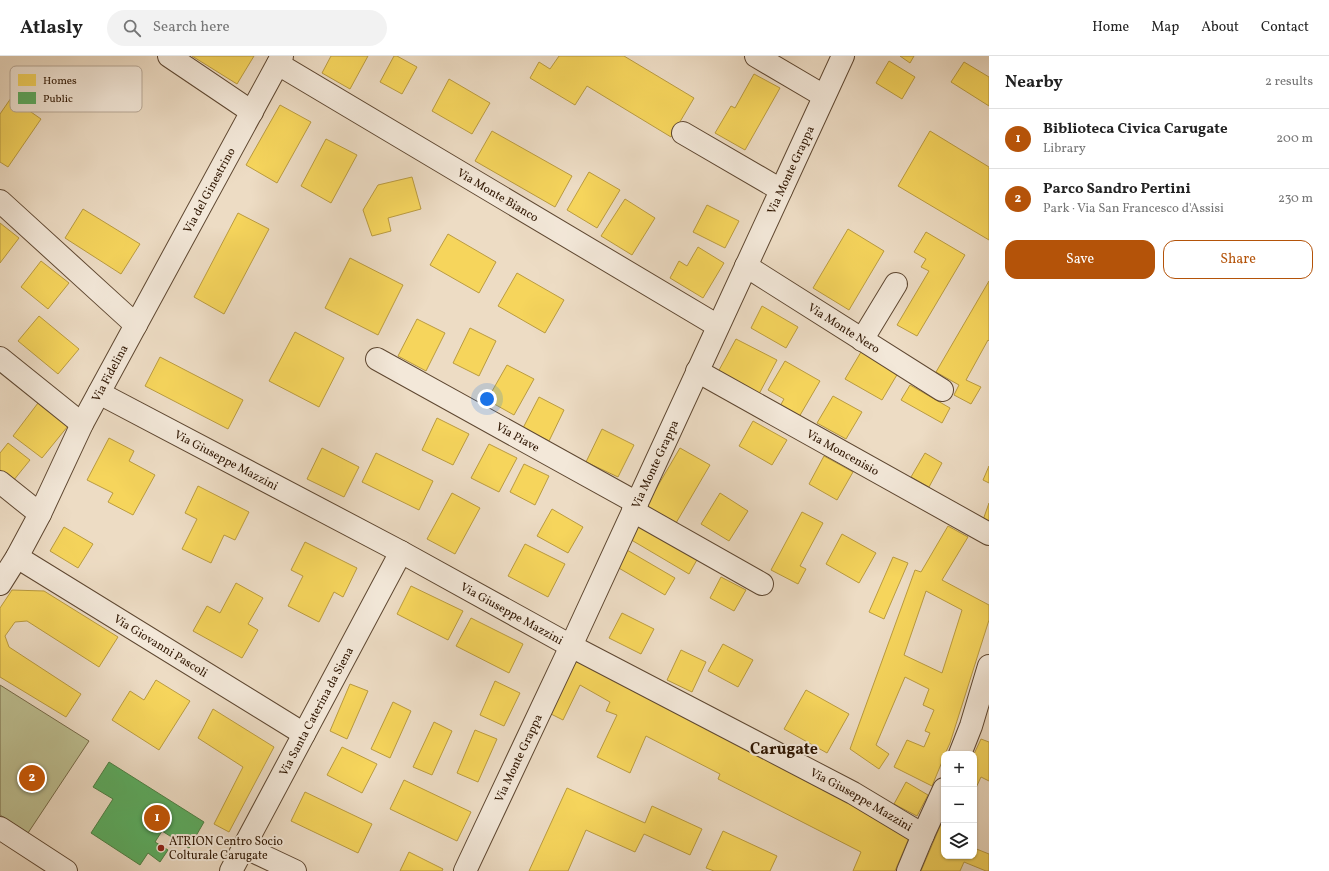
<!DOCTYPE html>
<meta charset="utf-8">
<style>
:root{--surface:#fff;--page:#f2f2f2;--text:#222;--muted:#767676;--line:#e0e0e0;--accent:#b45309}
body{margin:0;font-family:Vollkorn,serif;background:var(--page);color:var(--text)}
.controls{position:absolute;right:12px;bottom:12px;display:grid;overflow:hidden;border-radius:8px;box-shadow:0 1px 3px #0004}
.controls button{width:36px;height:36px;display:grid;place-items:center;padding:0;border:0;border-bottom:1px solid var(--line);background:var(--surface);color:var(--text);font:20px sans-serif}
.you{position:absolute;left:487px;top:343px;width:14px;height:14px;margin:-10px;border:3px solid #fff;border-radius:50%;background:#1a73e8;box-shadow:0 0 0 6px #1a73e833}
.badge{display:grid;place-items:center;width:26px;height:26px;border-radius:50%;background:var(--accent);color:#fff;font-size:13px;font-weight:700}
.pin{position:absolute;translate:-50% -50%;border:2px solid #fff;box-shadow:0 1px 4px #0006}
.list{margin:0;padding:0;list-style:none}
h2{display:flex;justify-content:space-between;align-items:center;height:52px;margin:0;padding:0 16px;font-size:17px}
h2 small{font-size:13px;font-weight:400;color:var(--muted)}
.list li{display:grid;grid-template-columns:26px 1fr auto;gap:12px;align-items:center;box-sizing:border-box;height:60px;padding:0 16px;border-top:1px solid var(--line)}
.list b{display:block;font-size:15px;white-space:nowrap}
.list p{margin:0;font-size:13px;white-space:nowrap;color:var(--muted)}
.list em{font-size:13px;font-style:normal;color:var(--muted)}
.actions{display:flex;gap:8px;padding:12px 16px}
.actions a{flex:1;padding:9px 0;border:1px solid var(--accent);border-radius:12px;text-align:center;font-size:14px;color:var(--accent)}
.actions .main{background:var(--accent);color:#fff}
.icon{flex:none;width:22px;height:22px;fill:none;stroke:currentColor;stroke-width:2;stroke-linecap:round;stroke-linejoin:round}
.map{position:relative;flex:none;width:989px;height:815px;overflow:hidden}
header{display:flex;align-items:center;gap:24px;box-sizing:border-box;height:56px;padding:0 20px;background:var(--surface);border-bottom:1px solid var(--line)}
header strong{font-size:19px}
nav{display:flex;gap:22px;margin-inline-start:auto;font-size:14px}
.search{width:280px;height:36px;background:var(--page);display:flex;align-items:center;gap:10px;box-sizing:border-box;padding:0 14px;border-radius:22px;color:var(--muted);font-size:15px}
main{display:flex}
aside{flex:1;background:var(--surface)}
.map>svg:first-child{display:block}
</style>
<header>
<strong>Atlasly</strong>
<div class="search"><svg class="icon" aria-label="search" viewBox="0 0 24 24"><circle cx="10" cy="10" r="6"/><path d="M15 15l6 6"/></svg>Search here</div>
<nav><a>Home</a><a>Map</a><a>About</a><a>Contact</a></nav>
</header>
<main>
<div class="map">
<svg width="989" height="815" viewBox="0 0 989 815">
<rect width="100%" height="100%" fill="#eddcc4"/>
<filter id="stains"><feTurbulence type="fractalNoise" baseFrequency=".005" numOctaves="4"/><feColorMatrix values="0 0 0 0 .2 0 0 0 0 .09 0 0 0 0 .02 0 0 0 .5 -.17"/></filter>
<radialGradient id="worn" r=".72"><stop offset=".6" stop-color="#630" stop-opacity="0"/><stop offset="1" stop-color="#630" stop-opacity=".3"/></radialGradient>
<!-- green -->
<path fill="#bdbf91" stroke="#766a48" d="M 0,629 L 89,685 L 28,777 L 0,759 Z"/>
<!-- homes -->
<g fill="#f6d55c" stroke="#ba9b40" fill-rule="evenodd">
<path d="M 192,0 L 254,0 L 237,28 Z"/>
<path d="M 331,0 L 368,0 L 350,33 L 322,17 Z"/>
<path d="M 394,0 L 397,0 L 417,11 L 402,38 L 380,26 Z"/>
<path d="M 559,0 L 624,0 L 694,42 L 671,81 L 587,30 L 575,49 L 530,22 L 539,6 L 550,13 Z"/>
<path d="M 900,0 L 914,0 L 910,7 Z"/>
<path d="M 889,5 L 915,21 L 902,43 L 876,27 Z"/>
<path d="M 964,6 L 989,21 L 989,50 L 951,26 Z"/>
<path d="M 754,18 L 780,32 L 745,94 L 715,77 L 731,50 L 735,52 Z"/>
<path d="M 449,23 L 490,47 L 472,78 L 432,55 Z"/>
<path d="M 11,42 L 41,63 L 8,111 L 0,106 L 0,58 Z"/>
<path d="M 280,49 L 311,66 L 277,127 L 246,109 Z"/>
<path d="M 492,75 L 572,120 L 555,151 L 475,105 Z"/>
<path d="M 930,75 L 989,111 L 989,184 L 898,130 Z"/>
<path d="M 326,83 L 357,99 L 331,147 L 301,130 Z"/>
<path d="M 589,116 L 620,134 L 597,172 L 567,154 Z"/>
<path d="M 412,121 L 421,153 L 388,162 L 391,175 L 372,180 L 363,154 L 378,129 Z"/>
<path d="M 625,143 L 655,162 L 632,199 L 601,180 Z"/>
<path d="M 707,149 L 739,165 L 725,192 L 693,176 Z"/>
<path d="M 83,153 L 140,188 L 121,218 L 65,182 Z"/>
<path d="M 238,157 L 269,173 L 224,258 L 194,241 Z"/>
<path d="M 0,167 L 19,182 L 0,207 Z"/>
<path d="M 848,173 L 884,195 L 849,254 L 813,232 Z"/>
<path d="M 926,176 L 965,199 L 917,280 L 897,269 L 929,215 L 921,211 L 926,203 L 914,196 Z"/>
<path d="M 448,178 L 496,206 L 479,237 L 430,209 Z"/>
<path d="M 698,191 L 724,207 L 703,242 L 670,222 L 679,205 L 687,210 Z"/>
<path d="M 350,202 L 403,229 L 378,279 L 325,252 Z"/>
<path d="M 41,205 L 69,227 L 48,253 L 21,231 Z"/>
<path d="M 517,217 L 564,244 L 545,277 L 498,250 Z"/>
<path d="M 989,225 L 989,285 L 988,284 L 966,324 L 981,331 L 971,348 L 954,339 L 959,329 L 936,316 Z"/>
<path d="M 762,250 L 798,271 L 786,292 L 751,272 Z"/>
<path d="M 39,260 L 79,293 L 58,318 L 18,285 Z"/>
<path d="M 417,263 L 445,277 L 426,315 L 398,300 Z"/>
<path d="M 470,272 L 496,285 L 479,320 L 453,307 Z"/>
<path d="M 295,276 L 344,302 L 319,351 L 269,325 Z"/>
<path d="M 736,283 L 777,304 L 759,338 L 718,316 Z"/>
<path d="M 861,296 L 898,317 L 882,344 L 845,323 Z"/>
<path d="M 160,301 L 243,344 L 228,373 L 145,330 Z"/>
<path d="M 785,305 L 820,325 L 799,361 L 780,350 L 784,343 L 768,334 Z"/>
<path d="M 507,309 L 534,323 L 514,359 L 487,344 Z"/>
<path d="M 910,329 L 950,352 L 942,367 L 901,344 Z"/>
<path d="M 833,340 L 862,356 L 846,383 L 817,367 Z"/>
<path d="M 539,341 L 564,354 L 549,385 L 523,372 Z"/>
<path d="M 38,347 L 68,370 L 42,402 L 13,380 Z"/>
<path d="M 437,362 L 469,378 L 453,409 L 422,394 Z"/>
<path d="M 753,365 L 787,384 L 772,409 L 739,390 Z"/>
<path d="M 602,373 L 634,389 L 618,421 L 586,406 Z"/>
<path d="M 109,382 L 134,395 L 129,405 L 155,419 L 133,459 L 108,446 L 113,437 L 87,424 Z"/>
<path d="M 8,387 L 30,404 L 13,425 L 0,414 L 0,397 Z"/>
<path d="M 489,388 L 517,402 L 499,436 L 471,422 Z"/>
<path d="M 322,392 L 359,411 L 344,441 L 307,423 Z"/>
<path d="M 680,392 L 710,409 L 676,467 L 646,450 Z"/>
<path d="M 376,397 L 433,425 L 419,454 L 362,426 Z"/>
<path d="M 925,397 L 942,407 L 929,431 L 911,421 Z"/>
<path d="M 824,400 L 853,416 L 837,444 L 809,428 Z"/>
<path d="M 524,408 L 549,420 L 535,449 L 510,436 Z"/>
<path d="M 989,410 L 989,427 L 983,424 Z"/>
<path d="M 198,430 L 249,456 L 235,484 L 224,479 L 211,507 L 182,493 L 197,463 L 185,457 Z"/>
<path d="M 452,437 L 480,452 L 455,498 L 427,483 Z"/>
<path d="M 720,437 L 748,455 L 729,485 L 701,468 Z"/>
<path d="M 989,447 L 989,466 L 983,464 Z"/>
<path d="M 552,453 L 583,471 L 568,497 L 537,480 Z"/>
<path d="M 802,456 L 823,467 L 800,510 L 806,513 L 798,528 L 771,514 Z"/>
<path d="M 638,466 L 698,502 L 689,518 L 628,482 Z"/>
<path d="M 948,470 L 968,481 L 942,524 L 989,549 L 989,564 L 950,687 L 945,698 L 944,698 L 944,701 L 932,730 L 894,711 L 907,684 L 924,691 L 930,677 L 925,675 L 934,654 L 923,649 L 929,633 L 905,621 L 876,689 L 889,698 L 879,713 L 850,693 L 915,514 L 921,516 ZM 926,535 L 962,554 L 942,617 L 904,599 Z"/>
<path d="M 64,471 L 93,488 L 78,512 L 50,495 Z"/>
<path d="M 842,478 L 876,497 L 859,527 L 826,508 Z"/>
<path d="M 305,486 L 357,512 L 343,541 L 334,536 L 319,566 L 288,550 L 303,520 L 291,514 Z"/>
<path d="M 525,488 L 565,508 L 548,541 L 508,520 Z"/>
<path d="M 627,494 L 675,522 L 665,539 L 617,511 Z"/>
<path d="M 893,501 L 908,507 L 884,563 L 869,556 Z"/>
<path d="M 721,521 L 746,534 L 734,555 L 710,542 Z"/>
<path d="M 236,527 L 263,542 L 248,568 L 258,574 L 242,602 L 193,575 L 207,550 L 220,557 Z"/>
<path d="M 411,530 L 463,555 L 448,584 L 397,558 Z"/>
<path d="M 12,534 L 44,535 L 118,581 L 99,611 L 27,565 L 15,566 L 5,580 L 9,591 L 81,638 L 66,661 L 0,621 L 0,552 Z"/>
<path d="M 622,557 L 654,573 L 641,598 L 609,582 Z"/>
<path d="M 471,562 L 523,588 L 509,617 L 456,590 Z"/>
<path d="M 723,588 L 753,604 L 738,631 L 708,615 Z"/>
<path d="M 681,594 L 706,606 L 692,636 L 667,624 Z"/>
<path d="M 573,601 L 911,777 L 895,815 L 853,815 L 861,796 L 718,723 L 720,718 L 646,680 L 630,717 L 597,701 L 617,659 L 606,655 L 610,646 L 580,629 L 563,664 L 547,656 Z"/>
<path d="M 156,624 L 190,645 L 159,694 L 112,664 L 130,635 L 144,644 Z"/>
<path d="M 495,625 L 520,637 L 504,670 L 480,659 Z"/>
<path d="M 350,628 L 368,635 L 347,683 L 330,675 Z"/>
<path d="M 806,634 L 849,658 L 827,697 L 784,673 Z"/>
<path d="M 393,646 L 411,655 L 390,702 L 371,693 Z"/>
<path d="M 213,653 L 274,691 L 229,776 L 214,768 L 243,711 L 198,682 Z"/>
<path d="M 434,666 L 452,675 L 432,719 L 413,711 Z"/>
<path d="M 475,674 L 497,683 L 478,726 L 457,717 Z"/>
<path d="M 981,683 L 989,686 L 989,725 L 981,721 L 974,736 L 974,698 Z"/>
<path d="M 342,691 L 377,708 L 362,737 L 327,719 Z"/>
<path d="M 404,724 L 471,756 L 457,785 L 390,753 Z"/>
<path d="M 906,726 L 928,739 L 917,760 L 894,748 Z"/>
<path d="M 567,732 L 645,767 L 652,750 L 702,773 L 690,799 L 644,778 L 635,796 L 586,774 L 568,815 L 529,815 Z"/>
<path d="M 305,736 L 372,768 L 358,797 L 291,765 Z"/>
<path d="M 944,761 L 944,800 L 974,800 L 974,792 L 989,798 L 989,815 L 986,815 L 964,806 L 960,815 L 921,815 Z"/>
<path d="M 723,775 L 777,800 L 770,815 L 714,815 L 706,812 Z"/>
<path d="M 409,796 L 443,813 L 442,815 L 400,815 Z"/>
</g>
<!-- public -->
<path fill="#5aae61" stroke="#4d8044" d="M 109,706 L 204,766 L 189,792 L 162,775 L 155,786 L 168,794 L 160,806 L 148,797 L 140,809 L 91,777 L 113,743 L 93,731 Z"/>
<g fill="none" stroke-linecap="round" stroke-linejoin="round">
<defs>
<g id="minor">
<path d="M 169,0 L 252,56"/>
<path d="M 756,0 L 824,40"/>
<path id="s1" d="M 278,8 L 718,270"/>
<path d="M 683,77 L 781,134"/>
<path d="M 0,145 L 136,269"/>
<path id="s2" d="M 746,210 L 942,334"/>
<path d="M 862,284 L 896,228"/>
<path d="M 0,302 L 82,368"/>
<path id="s3" d="M 377,303 L 637,447"/>
<path id="s4" d="M 697,315 L 989,478"/>
<path id="s5" d="M 99,337 L 401,496 L 571,590 L 853,737 L 923,779"/>
<path d="M 0,426 L 40,458"/>
<path d="M 633,455 L 762,528"/>
<path id="s6" d="M 17,501 L 304,678"/>
<path id="s7" d="M 0,528 L 17,501 L 40,458 L 82,368 L 282,0"/>
<path d="M 960,698 L 971,670 L 989,610"/>
<path d="M 0,772 L 66,815"/>
<path d="M 244,791 L 295,815"/>
<path id="s8" d="M 231,815 L 401,496"/>
<path id="s9" d="M 465,815 L 571,590 L 843,0"/>
<path d="M 908,815 L 923,779 L 944,733"/>
</g>
</defs>
<!-- minor casing -->
<use href="#minor" stroke="#5e4731" stroke-width="24"/>
<!-- minor -->
<use href="#minor" stroke="#f3e8d9" stroke-width="22"/>
</g>
<!-- markers -->
<circle fill="#8f2418" stroke="#f3e8d9" stroke-width="1.5" cx="161" cy="792" r="4"/>
<g text-anchor="middle" stroke-width="4" stroke-linejoin="round" paint-order="stroke">
<!-- street labels -->
<g font-size="12" fill="#2e1500" stroke="#f3e8d9">
<text dy="4" stroke="none"><textPath href="#s9" startOffset="773">Via Monte Grappa</textPath></text>
<text dy="4" stroke="none"><textPath href="#s7" startOffset="446">Via del Ginestrino</textPath></text>
<text dy="4" stroke="none"><textPath href="#s1" startOffset="256">Via Monte Bianco</textPath></text>
<text dy="4" stroke="none"><textPath href="#s2" startOffset="116">Via Monte Nero</textPath></text>
<text dy="4" stroke="none"><textPath href="#s7" startOffset="238">Via Fidelina</textPath></text>
<text dy="4" stroke="none"><textPath href="#s3" startOffset="161">Via Piave</textPath></text>
<text dy="4" stroke="none"><textPath href="#s4" startOffset="167">Via Moncenisio</textPath></text>
<text dy="4" stroke="none"><textPath href="#s5" startOffset="144">Via Giuseppe Mazzini</textPath></text>
<text dy="4" stroke="none"><textPath href="#s9" startOffset="449">Via Monte Grappa</textPath></text>
<text dy="4" stroke="none"><textPath href="#s5" startOffset="468">Via Giuseppe Mazzini</textPath></text>
<text dy="4" stroke="none"><textPath href="#s6" startOffset="169">Via Giovanni Pascoli</textPath></text>
<text dy="4" stroke="none"><textPath href="#s8" startOffset="181">Via Santa Caterina da Siena</textPath></text>
<text dy="4" stroke="none"><textPath href="#s9" startOffset="125">Via Monte Grappa</textPath></text>
<text dy="4" stroke="none"><textPath href="#s5" startOffset="864">Via Giuseppe Mazzini</textPath></text>
</g>
<!-- poi labels -->
<g font-size="12" fill="#2e1500" stroke="#f3e8d9" text-anchor="start">
<text x="169" y="789">ATRION Centro Socio<tspan x="169" dy="14">Colturale Carugate</tspan></text>
</g>
<!-- district labels -->
<g font-size="16" font-weight="bold" fill="#2e1500" stroke="#f3e8d9">
<text x="784" y="698">Carugate</text>
</g>
</g>
<!-- legend -->
<rect x="10" y="10" width="132" height="46" rx="6" fill="#f3e8d9" stroke="#b8a998" stroke-width="1"/>
<rect x="18" y="18" width="18" height="12" fill="#f6d55c"/>
<rect x="18" y="36" width="18" height="12" fill="#5aae61"/>
<g font-size="11" fill="#2e1500">
<text x="43" y="28">Homes</text>
<text x="43" y="46">Public</text>
</g>
<rect width="100%" height="100%" filter="url(#stains)"/>
<rect width="100%" height="100%" fill="url(#worn)"/>
</svg>
<div class="controls">
<button>+</button>
<button>−</button>
<button><svg class="icon" aria-label="layers" viewBox="0 0 24 24"><path d="M12 4l9 5-9 5-9-5zM3 14l9 5 9-5"/></svg></button>
</div>
<div class="you"></div>
<div class="pin badge" style="left:157px;top:762px">1</div>
<div class="pin badge" style="left:32px;top:722px">2</div>
</div>
<aside>
<h2>Nearby<small>2 results</small></h2>
<ul class="list">
<li><span class="badge">1</span><div><b>Biblioteca Civica Carugate</b><p>Library</p></div><em>200 m</em></li>
<li><span class="badge">2</span><div><b>Parco Sandro Pertini</b><p>Park · Via San Francesco d'Assisi</p></div><em>230 m</em></li>
</ul>
<div class="actions"><a class="main">Save</a><a>Share</a></div>
</aside>
</main>
